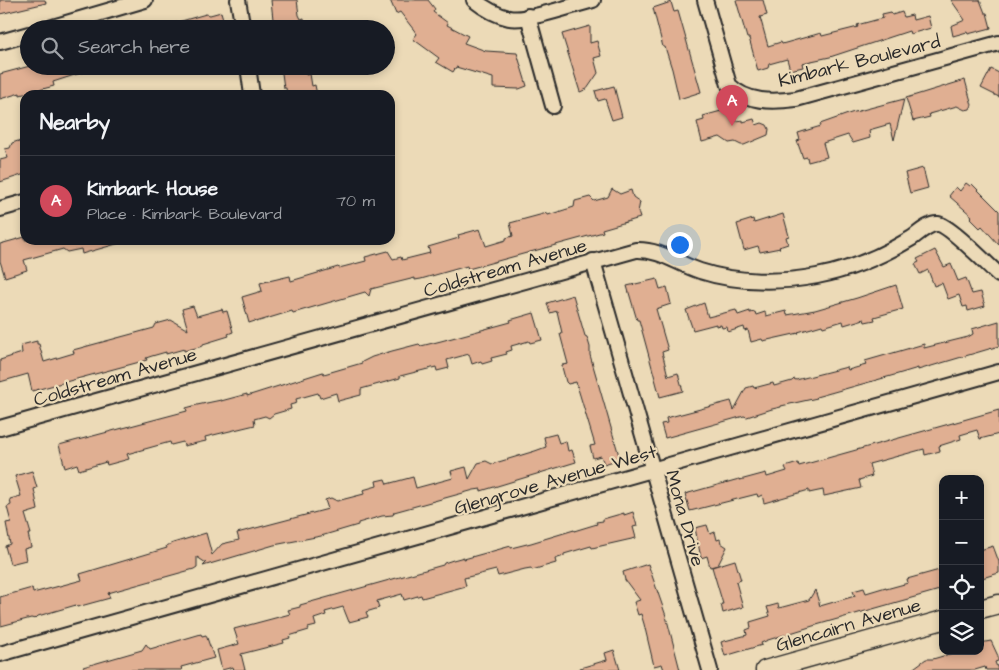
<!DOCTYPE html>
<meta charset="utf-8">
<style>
:root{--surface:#171b24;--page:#242831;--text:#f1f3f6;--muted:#9ea1a6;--line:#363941;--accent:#d1495b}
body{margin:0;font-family:"Architects Daughter",sans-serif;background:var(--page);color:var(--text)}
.controls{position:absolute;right:15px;bottom:15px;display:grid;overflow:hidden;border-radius:10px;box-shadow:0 2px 8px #0003}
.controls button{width:45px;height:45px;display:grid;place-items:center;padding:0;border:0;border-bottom:1px solid var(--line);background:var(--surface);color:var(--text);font:25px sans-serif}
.you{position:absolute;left:679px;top:244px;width:18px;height:18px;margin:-12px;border:4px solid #fff;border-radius:50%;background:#1a73e8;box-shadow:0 0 0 8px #1a73e833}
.badge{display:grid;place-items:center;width:32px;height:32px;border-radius:50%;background:var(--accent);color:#fff;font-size:16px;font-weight:700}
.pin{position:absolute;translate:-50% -41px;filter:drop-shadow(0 1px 2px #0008)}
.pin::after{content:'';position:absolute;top:26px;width:18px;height:15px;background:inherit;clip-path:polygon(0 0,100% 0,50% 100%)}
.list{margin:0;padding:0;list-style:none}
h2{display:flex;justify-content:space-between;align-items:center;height:65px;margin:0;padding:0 20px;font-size:21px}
h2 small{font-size:16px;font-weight:400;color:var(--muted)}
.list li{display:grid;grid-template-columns:32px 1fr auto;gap:15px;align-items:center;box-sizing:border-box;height:90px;padding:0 20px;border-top:1px solid var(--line)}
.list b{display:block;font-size:19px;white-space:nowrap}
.list p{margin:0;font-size:16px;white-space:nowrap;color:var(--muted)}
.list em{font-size:16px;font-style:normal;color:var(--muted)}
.icon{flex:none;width:28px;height:28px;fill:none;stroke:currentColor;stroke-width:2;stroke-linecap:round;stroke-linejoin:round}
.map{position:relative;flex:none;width:999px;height:670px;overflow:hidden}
.search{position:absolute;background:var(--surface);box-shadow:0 2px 8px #0003;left:20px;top:20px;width:375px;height:55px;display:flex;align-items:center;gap:12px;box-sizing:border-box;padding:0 18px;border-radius:28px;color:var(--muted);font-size:19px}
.panel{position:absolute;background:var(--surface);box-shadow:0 2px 8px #0003;left:20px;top:90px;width:375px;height:155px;border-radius:15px}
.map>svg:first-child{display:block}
</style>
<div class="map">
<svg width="999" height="670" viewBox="0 0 999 670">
<rect width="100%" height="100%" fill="#ecdab7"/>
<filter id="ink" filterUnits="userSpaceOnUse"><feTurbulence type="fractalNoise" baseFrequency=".02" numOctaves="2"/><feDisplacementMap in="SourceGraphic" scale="10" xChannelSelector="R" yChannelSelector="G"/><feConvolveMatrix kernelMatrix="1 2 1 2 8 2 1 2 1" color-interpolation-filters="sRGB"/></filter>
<g filter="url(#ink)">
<!-- building -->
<g fill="#e0af92" stroke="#2b2b2b">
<path d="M 0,0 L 45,0 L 46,3 L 0,14 Z"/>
<path d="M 271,0 L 297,0 L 299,15 L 301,19 L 304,18 L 305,29 L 274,29 Z"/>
<path d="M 390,0 L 428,0 L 435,9 L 433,12 L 448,23 L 447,25 L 468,36 L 464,43 L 486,51 L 517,53 L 527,86 L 519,89 L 493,88 L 493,78 L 456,67 L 453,72 L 436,62 L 439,58 L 413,39 L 417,34 L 400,12 L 396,14 Z"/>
<path d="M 736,0 L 763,0 L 767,15 L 760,17 L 768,46 L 781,42 L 782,44 L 821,33 L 822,36 L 858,27 L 857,25 L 883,18 L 882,14 L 891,12 L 892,15 L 902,12 L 904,17 L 912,15 L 913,20 L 928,16 L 931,28 L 910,34 L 909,31 L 830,57 L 802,63 L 803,67 L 790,70 L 787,59 L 769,64 L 768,68 L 758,71 L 749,38 L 747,38 Z"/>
<path d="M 951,0 L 980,0 L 985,13 L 987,13 L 991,28 L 968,34 L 967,32 L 953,36 L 951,26 L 965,20 Z"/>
<path d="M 671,2 L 674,12 L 678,11 L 701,92 L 679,99 L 672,69 L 665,47 L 663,47 L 653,8 Z"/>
<path d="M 221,12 L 226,29 L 164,29 L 164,26 L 206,14 L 210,15 Z"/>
<path d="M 590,26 L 590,43 L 597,41 L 601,56 L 594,58 L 598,73 L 587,89 L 580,92 L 562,34 Z"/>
<path d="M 30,66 L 95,66 L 96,68 L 53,82 L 54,86 L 20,95 L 20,93 L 0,99 L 0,74 Z"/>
<path d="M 281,66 L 304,66 L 306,75 L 310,74 L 312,86 L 315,85 L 317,95 L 287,95 L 286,88 L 284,88 Z"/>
<path d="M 991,69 L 999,73 L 999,97 L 981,88 Z"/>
<path d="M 965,80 L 972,105 L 970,109 L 965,110 L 957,106 L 929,114 L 930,117 L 913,121 L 906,98 Z"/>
<path d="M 614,86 L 622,117 L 612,120 L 605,99 L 598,101 L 595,91 Z"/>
<path d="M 904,99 L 894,140 L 890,124 L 869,130 L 870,138 L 853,143 L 848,135 L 823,143 L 827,157 L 808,162 L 807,157 L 803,158 L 797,141 L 800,140 L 798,133 L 821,126 L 820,124 L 851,113 Z"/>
<path d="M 732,108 L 736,121 L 743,120 L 743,122 L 754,119 L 756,125 L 762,123 L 767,125 L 769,129 L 768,135 L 744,145 L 741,145 L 735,142 L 729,143 L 720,137 L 702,142 L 697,122 L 704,120 L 703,116 Z"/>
<path d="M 18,141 L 22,144 L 25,143 L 25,174 L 0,182 L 0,160 L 8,158 L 5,149 L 10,148 L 12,143 Z"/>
<path d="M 923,168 L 928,188 L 910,193 L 905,173 Z"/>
<path d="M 966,183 L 970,186 L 972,184 L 999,211 L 999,245 L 982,226 L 980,228 L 970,218 L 972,216 L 949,196 L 956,187 L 960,191 Z"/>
<path d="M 612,189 L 620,194 L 631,190 L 633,197 L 640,202 L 638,212 L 640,218 L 602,229 L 603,232 L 483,265 L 468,269 L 467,266 L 421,279 L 415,280 L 415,278 L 371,289 L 369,296 L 365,292 L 293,313 L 292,311 L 256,322 L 255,321 L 249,323 L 242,297 L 262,291 L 260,283 L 290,276 L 291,281 L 338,267 L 339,268 L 366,261 L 365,257 L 388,251 L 393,259 L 401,257 L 402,260 L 430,253 L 428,247 L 459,238 L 458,235 L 480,229 L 486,246 L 506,240 L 506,238 L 513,236 L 510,223 L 547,213 L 548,215 L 574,207 L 575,201 L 590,197 L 594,201 L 608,197 Z"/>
<path d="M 783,214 L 789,236 L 786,237 L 788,244 L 779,247 L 780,248 L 760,252 L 758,246 L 744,250 L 737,224 L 753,219 L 754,223 Z"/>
<path d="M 25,237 L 25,240 L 119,240 L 120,243 L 85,253 L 82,254 L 81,249 L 67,252 L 63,249 L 24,260 L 27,270 L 5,277 L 0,261 L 0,244 Z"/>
<path d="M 935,250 L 944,267 L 951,264 L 958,281 L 966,278 L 972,294 L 981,292 L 985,306 L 968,311 L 967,306 L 963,307 L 959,295 L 948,299 L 942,283 L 934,286 L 928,270 L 920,274 L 915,264 L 919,262 L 917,259 Z"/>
<path d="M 657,279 L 660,289 L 667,287 L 671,304 L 656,309 L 668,350 L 662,352 L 668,376 L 678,373 L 683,391 L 660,397 L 644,338 L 639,320 L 637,320 L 627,286 Z"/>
<path d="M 896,285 L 903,309 L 874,317 L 875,320 L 865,322 L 864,319 L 844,325 L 843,321 L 823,327 L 822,325 L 798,332 L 799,333 L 763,341 L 762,339 L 751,342 L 748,330 L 745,331 L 744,327 L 728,332 L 727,327 L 722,328 L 721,325 L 716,326 L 716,324 L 693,330 L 686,310 L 704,303 L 708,317 L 736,310 L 738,315 L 750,311 L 750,313 L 755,312 L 756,315 L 765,312 L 766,316 L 786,311 L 787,315 L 815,310 L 857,298 Z"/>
<path d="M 573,295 L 585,336 L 587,337 L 590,347 L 590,355 L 620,459 L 604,464 L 601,456 L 593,458 L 590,446 L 595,445 L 576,382 L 568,384 L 566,382 L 562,367 L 562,365 L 568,364 L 560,334 L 562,333 L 557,311 L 550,313 L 547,303 Z"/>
<path d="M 193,306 L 197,316 L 222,309 L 223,312 L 227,311 L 233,332 L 228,334 L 229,336 L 203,344 L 203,346 L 184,351 L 184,349 L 166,354 L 166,352 L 152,356 L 146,358 L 147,360 L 32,391 L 28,374 L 0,382 L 0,360 L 22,353 L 21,345 L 37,341 L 37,344 L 39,344 L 44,362 L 74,353 L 73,350 L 154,328 L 156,324 L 171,320 L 188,330 L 182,309 Z"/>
<path d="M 534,313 L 542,340 L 530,343 L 529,341 L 511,346 L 512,350 L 506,352 L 507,354 L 491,358 L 492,361 L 482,364 L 481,361 L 472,364 L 469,354 L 447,360 L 449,368 L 437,371 L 436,367 L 400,376 L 400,378 L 361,389 L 361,395 L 338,401 L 336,393 L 320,398 L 318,393 L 296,399 L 297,403 L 290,405 L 291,409 L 274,414 L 269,418 L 265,416 L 254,419 L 255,425 L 205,437 L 206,441 L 197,443 L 184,446 L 183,442 L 171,445 L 170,442 L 127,454 L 129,459 L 107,465 L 106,462 L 79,470 L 77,464 L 65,468 L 59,445 L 187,411 L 186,408 L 197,405 L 221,400 L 221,401 L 247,394 L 247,396 L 323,372 L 324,374 L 362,363 L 362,362 L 372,357 L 392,351 L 419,344 L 421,346 L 441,341 L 511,322 L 510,320 Z"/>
<path d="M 999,321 L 999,346 L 918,370 L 918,368 L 898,374 L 816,397 L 817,398 L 781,406 L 781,407 L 772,409 L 747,417 L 744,416 L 665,438 L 661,424 L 667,423 L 666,418 L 731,401 L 734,410 L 746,388 L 753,386 L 754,388 L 773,383 L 774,386 L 792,381 L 794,379 L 796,380 L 847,367 L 848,370 L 866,365 L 865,361 L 924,344 L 924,348 L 968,337 L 973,334 L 972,329 Z"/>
<path d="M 999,410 L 999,434 L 980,439 L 977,430 L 960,435 L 961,439 L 939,446 L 940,451 L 925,455 L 924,449 L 869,464 L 872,476 L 859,480 L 861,488 L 824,496 L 823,490 L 809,493 L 809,490 L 764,503 L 762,495 L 758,497 L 757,494 L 690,511 L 685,494 L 739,479 L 740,480 L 766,473 L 767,477 L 787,471 L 785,467 L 798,463 L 799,466 Z"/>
<path d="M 556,434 L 559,443 L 566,441 L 568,451 L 572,450 L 576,462 L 481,491 L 481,489 L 474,490 L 394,512 L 393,515 L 382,516 L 358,523 L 358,525 L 321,536 L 274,545 L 203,566 L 206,563 L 197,557 L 197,567 L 194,569 L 108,593 L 110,598 L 77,607 L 76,605 L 38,616 L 35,619 L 31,618 L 1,626 L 0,597 L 32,588 L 33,593 L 82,580 L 80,574 L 167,548 L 166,546 L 173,543 L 206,533 L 212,555 L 222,544 L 239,540 L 237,533 L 328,509 L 325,500 L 331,498 L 337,501 L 364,494 L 363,490 L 377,486 L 376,481 L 385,479 L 387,484 L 413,477 L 416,488 L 453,478 L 451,471 L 466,467 L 469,479 L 478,463 L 486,461 L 492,464 L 535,451 L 546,447 L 544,437 Z"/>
<path d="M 32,471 L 37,488 L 34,489 L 38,510 L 25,514 L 31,534 L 28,534 L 31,547 L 24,549 L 26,560 L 10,564 L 5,546 L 10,544 L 6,523 L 11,522 L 7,507 L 11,505 L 10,499 L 21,496 L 15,476 Z"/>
<path d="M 633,512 L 637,526 L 633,527 L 636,538 L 592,548 L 591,546 L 564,554 L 564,556 L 555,559 L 556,563 L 532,570 L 531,568 L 525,569 L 498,576 L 496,570 L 464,578 L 466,586 L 422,598 L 421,595 L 404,600 L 402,594 L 377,601 L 379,608 L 366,612 L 368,617 L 349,622 L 343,607 L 325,612 L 326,615 L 314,619 L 316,626 L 308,628 L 309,630 L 289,636 L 290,638 L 283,640 L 284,643 L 241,654 L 245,670 L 234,670 L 233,667 L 222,670 L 217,650 L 239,644 L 234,629 L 290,614 L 288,610 L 300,607 L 300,605 L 443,565 L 444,563 L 453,560 L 464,557 L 464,559 L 511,546 L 511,548 L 531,543 L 574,530 L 574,531 L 597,524 L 596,522 L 603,521 L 603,519 L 624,513 L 624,515 Z"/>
<path d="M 707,525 L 710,534 L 715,532 L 717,540 L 720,539 L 721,543 L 727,547 L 718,565 L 710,567 L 707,556 L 701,558 L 695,528 Z"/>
<path d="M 993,546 L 999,562 L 999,573 L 982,578 L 980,572 L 980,550 Z"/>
<path d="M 735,560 L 741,580 L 736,582 L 743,607 L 723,613 L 721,604 L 723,604 L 712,567 Z"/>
<path d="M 648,564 L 666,616 L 680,670 L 664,670 L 662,664 L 654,666 L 644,624 L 641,614 L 638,615 L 634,602 L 640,600 L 625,580 L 623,572 Z"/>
<path d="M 943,569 L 943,589 L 813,626 L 768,640 L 761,643 L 762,645 L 725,656 L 721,642 L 747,635 L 746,630 L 751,628 L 750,622 L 770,616 L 767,607 L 778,604 L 779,608 L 809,600 L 815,590 L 820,606 L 855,596 L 853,591 L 864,588 L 866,593 L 886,587 L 886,589 L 908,583 L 907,579 Z"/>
<path d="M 201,634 L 202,636 L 206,635 L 214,658 L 181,667 L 182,670 L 83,670 L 83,667 L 142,650 L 146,644 L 150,649 Z"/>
<path d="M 991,641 L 998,656 L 998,661 L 995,662 L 998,670 L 986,670 L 985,667 L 975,670 L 911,670 L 926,659 L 933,659 L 960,651 L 982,651 L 980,643 Z"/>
<path d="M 614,650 L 620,670 L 580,670 L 580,668 L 607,660 L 605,653 Z"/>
</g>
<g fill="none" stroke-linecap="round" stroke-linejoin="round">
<defs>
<g id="minor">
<path d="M 238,0 L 243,29"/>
<path d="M 474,0 C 484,8 496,15 509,18 C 526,22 574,5 593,0"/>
<path d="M 705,0 L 729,85 C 747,103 773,102 796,99 L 999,43"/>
<path d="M 528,16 L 553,106"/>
<path d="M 46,29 L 145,0"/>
<path d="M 0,42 L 29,34"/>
<path d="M 248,66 L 252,95"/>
<path d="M 0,209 L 25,202"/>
<path d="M 593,261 L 710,670"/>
<path d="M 0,428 L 636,250 C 660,249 678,264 700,271 C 737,283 780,283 817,276 C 849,270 884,255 912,238 C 919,233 929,223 938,224 C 949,225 989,266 999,275"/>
<path d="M 0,654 L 999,372"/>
</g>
<g id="tertiary">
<path d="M 980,609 L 999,604"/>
<path d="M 765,670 L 943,620"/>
</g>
</defs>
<!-- minor casing -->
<use href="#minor" stroke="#2b2b2b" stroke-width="18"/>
<!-- tertiary casing -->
<use href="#tertiary" stroke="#2b2b2b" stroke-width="21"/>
<!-- minor -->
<use href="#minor" stroke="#ecdab7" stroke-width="14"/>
<!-- tertiary -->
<use href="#tertiary" stroke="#ecdab7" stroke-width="18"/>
</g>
</g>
<g text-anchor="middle" stroke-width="4.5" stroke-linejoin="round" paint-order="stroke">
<!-- street labels -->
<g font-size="19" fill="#2b2b2b" stroke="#ecdab7">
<text transform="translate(859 60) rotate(-14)" y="7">Kimbark Boulevard</text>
<text transform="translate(505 267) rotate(-16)" y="7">Coldstream Avenue</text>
<text transform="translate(115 376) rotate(-16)" y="7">Coldstream Avenue</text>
<text transform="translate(555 479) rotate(-16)" y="7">Glengrove Avenue West</text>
<text transform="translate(686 518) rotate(74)" y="7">Mona Drive</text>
<text transform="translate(848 624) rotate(-16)" y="7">Glencairn Avenue</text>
</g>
</g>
</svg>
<div class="controls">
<button>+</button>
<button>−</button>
<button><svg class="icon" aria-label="locate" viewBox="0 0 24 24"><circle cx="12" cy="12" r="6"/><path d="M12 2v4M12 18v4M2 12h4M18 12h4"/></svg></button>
<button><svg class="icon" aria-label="layers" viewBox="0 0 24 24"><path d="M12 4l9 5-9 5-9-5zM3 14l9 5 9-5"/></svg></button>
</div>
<div class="you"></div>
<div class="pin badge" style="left:732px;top:126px">A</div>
<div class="search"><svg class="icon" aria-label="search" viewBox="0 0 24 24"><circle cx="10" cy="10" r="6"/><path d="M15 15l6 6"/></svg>Search here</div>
<section class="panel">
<h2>Nearby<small></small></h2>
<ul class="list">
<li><span class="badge">A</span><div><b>Kimbark House</b><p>Place · Kimbark Boulevard</p></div><em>70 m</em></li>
</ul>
</section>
</div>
